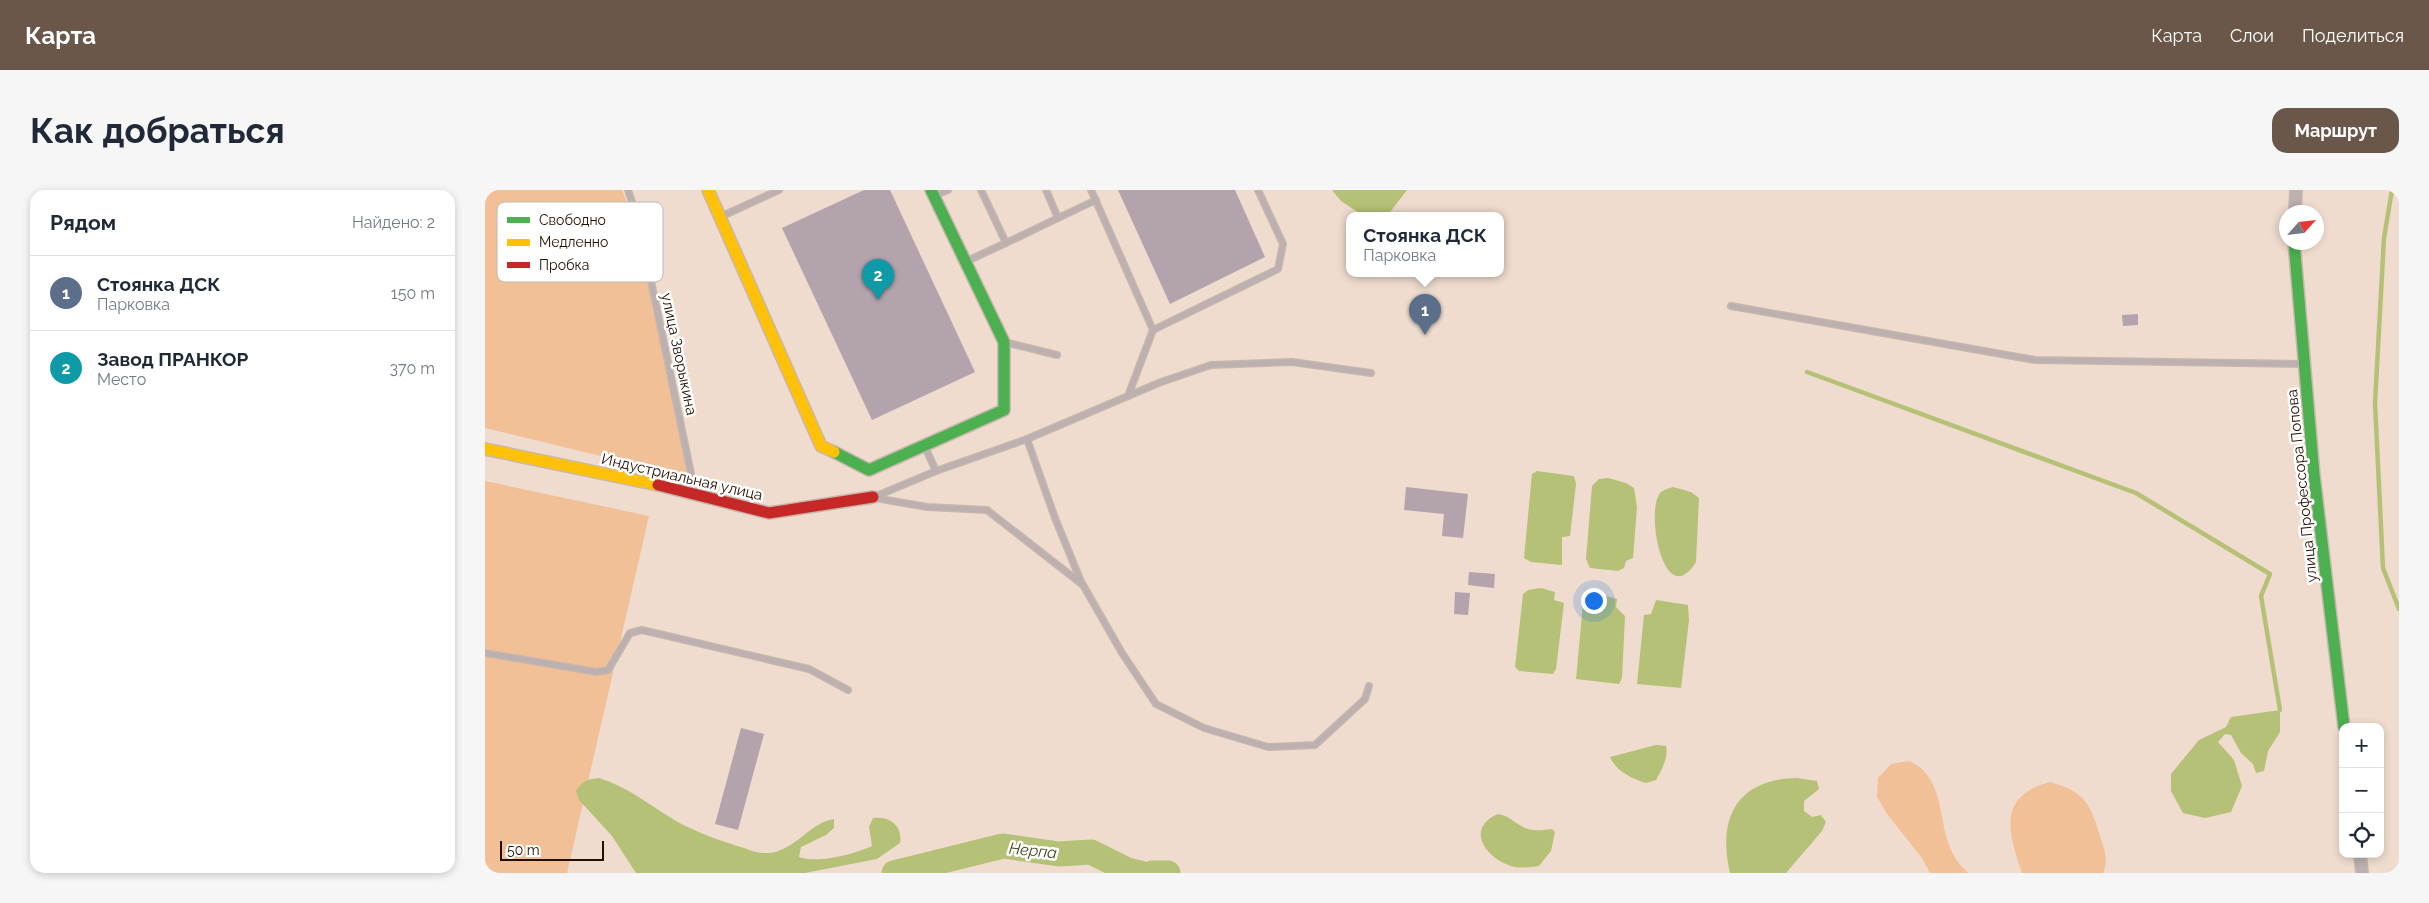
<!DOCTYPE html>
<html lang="ru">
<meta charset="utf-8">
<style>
:root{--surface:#fff;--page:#f6f6f7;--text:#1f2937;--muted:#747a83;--line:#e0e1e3;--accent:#6a5749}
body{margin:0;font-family:Raleway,sans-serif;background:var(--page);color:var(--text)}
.controls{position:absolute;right:15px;bottom:15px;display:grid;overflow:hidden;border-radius:10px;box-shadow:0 2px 8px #0003}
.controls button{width:45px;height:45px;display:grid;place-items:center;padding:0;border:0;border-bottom:1px solid var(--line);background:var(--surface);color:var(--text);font:25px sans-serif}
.compass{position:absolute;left:1794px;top:15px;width:45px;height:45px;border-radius:50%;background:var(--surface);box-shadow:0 2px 8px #0003;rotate:63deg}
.scale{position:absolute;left:15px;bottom:12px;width:104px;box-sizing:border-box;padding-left:5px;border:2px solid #220f01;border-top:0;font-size:14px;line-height:18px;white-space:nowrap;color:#220f01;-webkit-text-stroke:4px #fff;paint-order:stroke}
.you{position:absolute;left:1108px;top:410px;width:18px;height:18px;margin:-12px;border:4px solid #fff;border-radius:50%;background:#1a73e8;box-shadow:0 0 0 8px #1a73e833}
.badge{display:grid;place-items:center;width:32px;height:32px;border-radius:50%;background:var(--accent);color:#fff;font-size:16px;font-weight:700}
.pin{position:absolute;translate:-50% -41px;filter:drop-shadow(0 1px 2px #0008)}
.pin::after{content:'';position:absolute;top:26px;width:18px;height:15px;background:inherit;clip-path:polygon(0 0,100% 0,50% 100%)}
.popup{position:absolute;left:861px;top:22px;width:158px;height:65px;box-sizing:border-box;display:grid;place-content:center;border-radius:10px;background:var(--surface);filter:drop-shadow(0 1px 4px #0005);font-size:16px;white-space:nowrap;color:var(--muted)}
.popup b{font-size:19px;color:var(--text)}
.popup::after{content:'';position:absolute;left:50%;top:100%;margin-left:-10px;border:10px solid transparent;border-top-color:var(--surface)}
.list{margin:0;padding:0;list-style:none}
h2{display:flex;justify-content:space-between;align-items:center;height:65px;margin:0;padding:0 20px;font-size:21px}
h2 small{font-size:16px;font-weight:400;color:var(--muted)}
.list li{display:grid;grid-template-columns:32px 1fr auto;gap:15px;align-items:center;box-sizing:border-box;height:75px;padding:0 20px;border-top:1px solid var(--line)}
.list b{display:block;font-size:19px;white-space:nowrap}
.list p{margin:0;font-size:16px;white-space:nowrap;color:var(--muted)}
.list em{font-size:16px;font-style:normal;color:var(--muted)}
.icon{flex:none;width:28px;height:28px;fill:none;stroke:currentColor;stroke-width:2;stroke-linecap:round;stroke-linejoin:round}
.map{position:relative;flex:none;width:1914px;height:683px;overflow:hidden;border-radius:15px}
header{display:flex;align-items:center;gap:30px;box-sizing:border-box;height:70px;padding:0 25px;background:var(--accent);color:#fff}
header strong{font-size:24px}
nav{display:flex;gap:28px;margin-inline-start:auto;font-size:18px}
.intro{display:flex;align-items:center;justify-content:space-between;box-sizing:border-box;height:120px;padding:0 30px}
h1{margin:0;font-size:35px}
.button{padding:12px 22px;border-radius:15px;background:var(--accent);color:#fff;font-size:18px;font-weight:700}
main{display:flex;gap:30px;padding:0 30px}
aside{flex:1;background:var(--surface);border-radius:15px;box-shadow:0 2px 8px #0003}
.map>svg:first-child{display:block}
</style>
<header>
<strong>Карта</strong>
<nav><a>Карта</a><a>Слои</a><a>Поделиться</a></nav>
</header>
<div class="intro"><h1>Как добраться</h1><a class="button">Маршрут</a></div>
<main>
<aside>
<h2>Рядом<small>Найдено: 2</small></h2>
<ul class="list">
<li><span class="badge" style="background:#5c6f8a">1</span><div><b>Стоянка ДСК</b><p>Парковка</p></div><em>150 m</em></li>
<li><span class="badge" style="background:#0f9aa8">2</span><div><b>Завод ПРАНКОР</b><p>Место</p></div><em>370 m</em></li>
</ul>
</aside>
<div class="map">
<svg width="1914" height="683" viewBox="0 0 1914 683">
<rect width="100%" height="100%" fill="#efdcce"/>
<!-- green -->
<g fill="#f1c096">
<path d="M 0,0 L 137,0 L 149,30 L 192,203 L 202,287 L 0,238 Z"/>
<path d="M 0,291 L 164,326 L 82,683 L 0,683 Z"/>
<path d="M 1424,571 C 1429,574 1436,577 1440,582 C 1465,613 1449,652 1483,683 L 1445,683 L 1437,668 L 1402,624 L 1392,607 L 1393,588 L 1406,574 Z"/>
<path d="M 1565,592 C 1600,602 1605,613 1615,646 C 1619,659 1624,669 1618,683 L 1537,683 C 1523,642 1512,606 1565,592 Z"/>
</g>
<!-- water -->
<g fill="#b5c176">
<path d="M 847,0 L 922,0 L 902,26 L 879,26 L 856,11 Z"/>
<path d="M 1052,281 L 1089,286 L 1091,294 L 1085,346 L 1077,347 L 1077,375 L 1046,372 L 1039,368 L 1047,284 Z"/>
<path d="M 1123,288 L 1141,293 L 1149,298 L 1152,317 L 1148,368 L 1141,371 L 1139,378 L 1133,381 L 1105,378 L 1101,369 L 1107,296 L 1114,289 Z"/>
<path d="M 1188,297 L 1206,302 L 1214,308 L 1211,372 C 1180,421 1162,329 1173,307 C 1175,300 1182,299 1188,297 Z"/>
<path d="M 1056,398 L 1070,402 L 1069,410 L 1079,413 L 1071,479 L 1068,484 L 1034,481 L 1030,477 L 1038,404 L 1043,400 Z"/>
<path d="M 1099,403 L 1115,404 L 1132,409 L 1131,417 L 1140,426 L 1137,488 L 1134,494 L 1091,489 Z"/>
<path d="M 1171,410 L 1203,415 L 1204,430 L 1196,498 L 1152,494 L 1159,425 L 1166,424 Z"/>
<path d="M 1795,520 L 1795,542 L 1783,561 L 1779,581 L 1771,583 L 1768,574 L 1756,563 L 1746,545 L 1740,544 L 1733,552 L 1749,570 L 1757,596 L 1746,622 L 1720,628 L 1698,623 L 1686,601 L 1686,584 L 1714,550 L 1741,537 L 1746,527 Z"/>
<path d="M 1171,555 L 1181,556 C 1184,567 1176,581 1171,590 L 1161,593 C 1147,589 1131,581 1125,567 Z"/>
<path d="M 114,588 C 143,597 166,616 191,631 C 211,642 231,649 252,656 C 261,658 272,664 282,663 C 308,663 325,632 349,629 L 349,638 L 341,645 L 316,657 L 314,667 C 331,674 370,664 387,656 L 384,637 L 388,628 C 404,626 418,635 415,653 L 392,669 L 320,683 L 151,683 L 127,646 L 94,610 L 91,601 C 97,591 103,589 114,588 Z"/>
<path d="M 1312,588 L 1332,591 L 1334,599 L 1319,611 L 1319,621 L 1327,627 L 1336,625 L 1341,632 L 1337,641 L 1301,683 L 1245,683 C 1232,628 1252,589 1312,588 Z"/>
<path d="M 1013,624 C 1025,626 1028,632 1038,637 C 1047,642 1058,640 1067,639 L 1070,642 L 1066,661 L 1054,676 C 1045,677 1035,679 1026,676 C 1000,668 980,638 1013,624 Z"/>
</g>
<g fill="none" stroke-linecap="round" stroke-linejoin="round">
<!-- stream -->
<g stroke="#b5c176" stroke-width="4.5">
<path d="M 1907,0 L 1899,48 L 1890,213 L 1898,378 L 1914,419"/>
<path d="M 1322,182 L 1651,303 L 1785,384 L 1776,406 L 1795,520"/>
</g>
<!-- river -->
<g stroke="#b5c176" stroke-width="25">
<path d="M 409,683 L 518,656 L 574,664 L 606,662 L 642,680 L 655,683"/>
<path d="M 667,683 L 683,683"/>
</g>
</g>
<!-- building -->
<g fill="#b2a3ac">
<path d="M 379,0 L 405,0 L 490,182 L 387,230 L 297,38 Z"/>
<path d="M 633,0 L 750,0 L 780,67 L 685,114 Z"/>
<path d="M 1653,124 L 1653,135 L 1638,136 L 1637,125 Z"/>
<path d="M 921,297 L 983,304 L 978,348 L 957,346 L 959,324 L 919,320 Z"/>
<path d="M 984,382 L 1010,384 L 1009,398 L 983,395 Z"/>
<path d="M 970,402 L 985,403 L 983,425 L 969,424 Z"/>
<path d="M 256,538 L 279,544 L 253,640 L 230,634 Z"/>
</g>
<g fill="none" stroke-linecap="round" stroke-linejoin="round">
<defs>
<g id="lane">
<path d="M 143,0 L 154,33 L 210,303"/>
<path d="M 606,0 L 668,140 L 793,79 L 798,54 L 773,0"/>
<path d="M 451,5 L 463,0"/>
<path d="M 235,27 L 294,0"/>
<path d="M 573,28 L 611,10"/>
<path d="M 521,53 L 573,28 L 561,0"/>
<path d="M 482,71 L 521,53 L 496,0"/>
<path d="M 1246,116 L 1550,170 L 1819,174"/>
<path d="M 519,152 L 572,165"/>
<path d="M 643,206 L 668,140"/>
<path d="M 542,249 L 570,328 L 597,394"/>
<path d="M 451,281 L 542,249 L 676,192 L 726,175 L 807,172 L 886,183"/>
<path d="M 389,307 L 451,281 L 440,257"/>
<path d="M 390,308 L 442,317 L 502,320 L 598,395 L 637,463 L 671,514 L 719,538 L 783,557 L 830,555 L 880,509 L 884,496"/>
<path d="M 0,463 L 112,482 L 123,480 L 145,443 L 157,440 L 324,479 L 363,500"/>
</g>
<g id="street">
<path d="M 1810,22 L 1811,0"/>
<path d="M 1875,664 L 1877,683"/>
</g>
<g id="fast">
<path d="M 1809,52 L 1829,285 L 1859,537"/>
<path d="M 349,262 L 384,280 L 519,220 L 519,152 L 446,0"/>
</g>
<g id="slow">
<path d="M 223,0 L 336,256 L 349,262"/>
<path d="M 0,259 L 173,295"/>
</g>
<path id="jam" d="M 173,295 L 284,323 L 388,307"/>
</defs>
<!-- lane casing -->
<use href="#lane" stroke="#c8b8ac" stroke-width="8"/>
<!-- street casing -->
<use href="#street" stroke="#c8b8ac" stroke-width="14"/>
<!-- fast casing -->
<use href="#fast" stroke="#c8b8ac" stroke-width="14"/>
<!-- slow casing -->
<use href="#slow" stroke="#c8b8ac" stroke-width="14"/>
<!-- jam casing -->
<use href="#jam" stroke="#c8b8ac" stroke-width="14"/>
<!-- lane -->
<use href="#lane" stroke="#bcb0b0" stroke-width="5.5"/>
<!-- street -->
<use href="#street" stroke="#bcb0b0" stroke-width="11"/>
<!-- fast -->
<use href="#fast" stroke="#4caf50" stroke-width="11"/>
<!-- slow -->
<use href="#slow" stroke="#ffc107" stroke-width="11"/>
<!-- jam -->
<use href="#jam" stroke="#c62828" stroke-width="11"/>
</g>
<g text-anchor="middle" stroke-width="5" stroke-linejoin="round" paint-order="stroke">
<!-- street labels -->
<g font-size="15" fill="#220f01" stroke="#fff">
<text transform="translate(194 164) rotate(78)" y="5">улица Зворыкина</text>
<text transform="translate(197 287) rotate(13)" y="5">Индустриальная улица</text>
<text transform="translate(1817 296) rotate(-96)" y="5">улица Профессора Попова</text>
</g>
<!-- water labels -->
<g font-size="16" font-style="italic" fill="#3e491f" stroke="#fff">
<text transform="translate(548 660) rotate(6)" y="6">Нерпа</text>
</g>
</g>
<!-- legend -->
<rect x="12" y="12" width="166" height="80" rx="8" fill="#fff" stroke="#bdb7b3" stroke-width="1"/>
<rect x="22" y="27" width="23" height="6" fill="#4caf50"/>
<rect x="22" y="49" width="23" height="7" fill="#ffc107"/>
<rect x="22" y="72" width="23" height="6" fill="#c62828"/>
<g font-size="14" fill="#220f01">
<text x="54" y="35">Свободно</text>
<text x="54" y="57">Медленно</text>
<text x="54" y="80">Пробка</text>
</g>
</svg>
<div class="controls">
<button>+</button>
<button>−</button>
<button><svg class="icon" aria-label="locate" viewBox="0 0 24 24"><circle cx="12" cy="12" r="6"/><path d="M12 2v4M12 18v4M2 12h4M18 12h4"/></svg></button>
</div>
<svg class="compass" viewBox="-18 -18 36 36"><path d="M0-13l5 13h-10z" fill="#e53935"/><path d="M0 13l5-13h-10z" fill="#747a83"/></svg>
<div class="scale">50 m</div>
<div class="you"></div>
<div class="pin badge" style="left:940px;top:145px;background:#5c6f8a">1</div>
<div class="popup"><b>Стоянка ДСК</b>Парковка</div>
<div class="pin badge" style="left:393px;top:110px;background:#0f9aa8">2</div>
</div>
</main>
